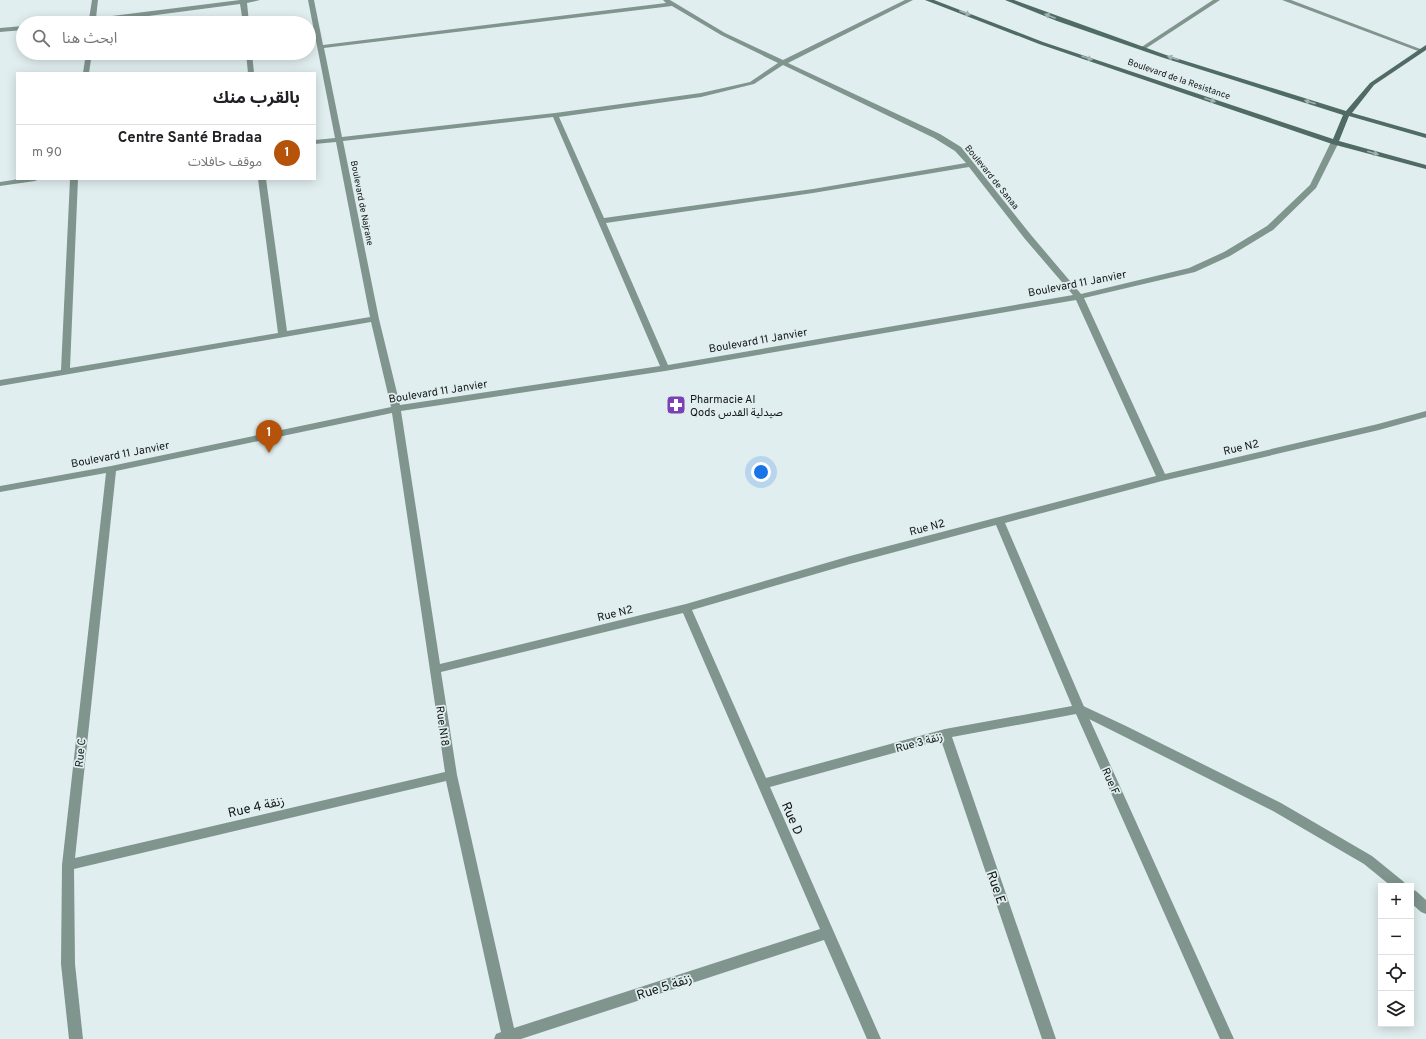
<!DOCTYPE html>
<html lang="ar">
<meta charset="utf-8">
<style>
:root{--surface:#fff;--page:#f6f6f6;--text:#202124;--muted:#757577;--line:#e0e0e0;--accent:#b45309}
body{margin:0;font-family:Overpass,"Noto Sans Arabic",sans-serif;background:var(--page);color:var(--text);direction:rtl}
.controls{position:absolute;right:12px;bottom:12px;display:grid;overflow:hidden;border-radius:0px;box-shadow:0 2px 10px #0003}
.controls button{width:36px;height:36px;display:grid;place-items:center;padding:0;border:0;border-bottom:1px solid var(--line);background:var(--surface);color:var(--text);font:20px sans-serif}
.you{position:absolute;left:761px;top:472px;width:14px;height:14px;margin:-10px;border:3px solid #fff;border-radius:50%;background:#1a73e8;box-shadow:0 0 0 6px #1a73e833}
.badge{display:grid;place-items:center;width:26px;height:26px;border-radius:50%;background:var(--accent);color:#fff;font-size:13px;font-weight:700}
.pin{position:absolute;translate:-50% -33px;filter:drop-shadow(0 1px 2px #0008)}
.pin::after{content:'';position:absolute;top:21px;width:14px;height:12px;background:inherit;clip-path:polygon(0 0,100% 0,50% 100%)}
.list{margin:0;padding:0;list-style:none}
h2{display:flex;justify-content:space-between;align-items:center;height:52px;margin:0;padding:0 16px;font-size:17px}
h2 small{font-size:13px;font-weight:400;color:var(--muted)}
.list li{display:grid;grid-template-columns:26px 1fr auto;gap:12px;align-items:center;box-sizing:border-box;height:56px;padding:0 16px;border-top:1px solid var(--line)}
.list b{display:block;font-size:15px;white-space:nowrap}
.list p{margin:0;font-size:13px;white-space:nowrap;color:var(--muted)}
.list em{font-size:13px;font-style:normal;color:var(--muted)}
.icon{flex:none;width:22px;height:22px;fill:none;stroke:currentColor;stroke-width:2;stroke-linecap:round;stroke-linejoin:round}
.map{position:relative;flex:none;width:1426px;height:1039px;overflow:hidden;direction:ltr}
.search{position:absolute;background:var(--surface);box-shadow:0 2px 10px #0003;left:16px;top:16px;width:300px;height:44px;display:flex;align-items:center;gap:10px;box-sizing:border-box;padding:0 14px;border-radius:22px;color:var(--muted);font-size:15px}
.panel{position:absolute;background:var(--surface);box-shadow:0 2px 10px #0003;left:16px;top:72px;width:300px;height:108px;border-radius:0px;direction:rtl}
.map>svg:first-child{display:block}
</style>
<div class="map">
<svg width="1426" height="1039" viewBox="0 0 1426 1039">
<rect width="100%" height="100%" fill="#e1eeef"/>
<g fill="none" stroke-linecap="round" stroke-linejoin="round">
<!-- lane -->
<g fill="#81958f" fill-rule="evenodd">
<path d="M 1079,704 L 1126,726 L 1281,803 L 1372,856 L 1404,882 L 1406,886 L 1391,886 L 1364,864 L 1273,811 L 1075,712 L 1073,709 L 1075,706 Z"/>
<path d="M 1411,889 L 1416,891 L 1426,900 L 1426,914 L 1421,912 L 1411,903 Z"/>
</g>
<!-- street -->
<g fill="#81958f" fill-rule="evenodd">
<path d="M 92,0 L 98,0 L 96,18 L 240,0 L 260,0 L 247,3 L 249,23 L 243,23 L 240,4 L 95,23 L 69,23 L 72,21 L 89,19 Z"/>
<path d="M 308,0 L 314,0 L 323,45 L 666,3 L 663,0 L 670,0 L 725,33 L 783,60 L 905,0 L 913,0 L 788,63 L 940,134 L 961,147 L 1031,235 L 1081,294 L 1189,268 L 1224,252 L 1267,226 L 1310,185 L 1331,142 L 1332,140 L 1338,140 L 1339,142 L 1316,188 L 1273,230 L 1230,256 L 1195,272 L 1084,298 L 1165,474 L 1378,424 L 1426,411 L 1426,417 L 1379,430 L 1162,481 L 1005,523 L 1085,709 L 1234,1039 L 1220,1039 L 1076,714 L 952,737 L 1056,1039 L 1042,1039 L 941,740 L 770,787 L 881,1039 L 867,1039 L 824,940 L 521,1039 L 494,1039 L 496,1034 L 501,1032 L 446,781 L 74,869 L 75,964 L 83,1039 L 69,1039 L 61,964 L 62,865 L 106,473 L 0,492 L 0,486 L 111,466 L 391,407 L 371,322 L 0,386 L 0,380 L 61,370 L 70,179 L 78,179 L 70,368 L 278,333 L 258,179 L 266,179 L 287,331 L 370,317 L 336,142 L 315,144 L 315,140 L 335,138 ZM 672,6 L 721,35 L 778,63 L 750,82 L 701,93 L 555,113 L 342,137 L 324,48 ZM 783,65 L 934,138 L 955,151 L 966,163 L 813,189 L 604,218 L 559,117 L 701,97 L 754,84 ZM 553,117 L 660,366 L 400,405 L 379,319 L 343,141 ZM 969,167 L 1025,239 L 1073,295 L 668,365 L 606,223 L 813,193 ZM 1076,300 L 1156,476 L 850,556 L 686,604 L 440,664 L 401,411 L 665,371 ZM 392,413 L 445,772 L 75,858 L 116,471 ZM 996,525 L 1072,706 L 945,729 L 766,778 L 692,610 L 850,564 ZM 683,613 L 820,929 L 514,1028 L 457,775 L 441,672 Z"/>
<path d="M 1213,0 L 1220,0 L 1145,49 L 1140,48 Z"/>
<path d="M 1282,0 L 1291,0 L 1423,50 L 1418,51 Z"/>
<path d="M 23,26 L 23,30 L 0,32 L 0,28 Z"/>
<path d="M 86,53 L 92,53 L 89,73 L 83,73 Z"/>
<path d="M 246,53 L 252,53 L 254,73 L 248,73 Z"/>
<path d="M 19,179 L 39,179 L 35,181 L 0,186 L 0,182 Z"/>
</g>
<!-- secondary -->
<path fill="#4f6b64" fill-rule="evenodd" d="M 925,0 L 934,0 L 1043,42 L 1333,139 L 1343,115 L 1161,57 L 1057,21 L 1005,0 L 1014,0 L 1166,55 L 1346,111 L 1370,83 L 1426,45 L 1426,50 L 1374,85 L 1352,113 L 1426,134 L 1426,138 L 1349,116 L 1339,141 L 1426,165 L 1426,169 L 1332,144 L 1039,44 Z"/>
</g>
<!-- one-way arrows -->
<defs><path id="oneway-solid" d="M-6-.8H1V-3.2L6.5 0L1 3.2V.8H-6Z"/></defs>
<g fill="#9fb3b0">
<use href="#oneway-solid" transform="translate(965 13) rotate(21)"/>
<use href="#oneway-solid" transform="translate(1050 16) rotate(-159)"/>
<use href="#oneway-solid" transform="translate(1087 58) rotate(19)"/>
<use href="#oneway-solid" transform="translate(1173 58) rotate(-162)"/>
<use href="#oneway-solid" transform="translate(1210 100) rotate(19)"/>
<use href="#oneway-solid" transform="translate(1310 102) rotate(-162)"/>
<use href="#oneway-solid" transform="translate(1373 153) rotate(16)"/>
</g>
<!-- icons -->
<defs>
<symbol id="pharmacy-square" viewBox="-11 -11 22 22"><rect x="-9" y="-9" width="18" height="18" rx="4" fill="#7b40b6" stroke="#e1eeef"/><path d="M-2-6h4v4h4v4h-4v4h-4v-4h-4v-4h4Z" fill="#fff"/></symbol>
</defs>
<g fill-rule="evenodd">
<use href="#pharmacy-square" x="665" y="394" width="22" height="22"/>
</g>
<g text-anchor="middle" stroke-width="3.5" stroke-linejoin="round" paint-order="stroke">
<!-- far-street labels -->
<g font-size="9" fill="#111616" stroke="#e1eeef">
<text transform="translate(1179 79) rotate(19)" y="3">Boulevard de la Resistance</text>
<text transform="translate(992 177) rotate(51)" y="3">Boulevard de Sanaa</text>
<text transform="translate(362 203) rotate(79)" y="3">Boulevard de Najrane</text>
</g>
<!-- street labels -->
<g font-size="11" fill="#111616" stroke="#e1eeef">
<text transform="translate(1077 283) rotate(-11)" y="4">Boulevard 11 Janvier</text>
<text transform="translate(758 340) rotate(-10)" y="4">Boulevard 11 Janvier</text>
<text transform="translate(438 391) rotate(-9)" y="4">Boulevard 11 Janvier</text>
<text transform="translate(1241 447) rotate(-13)" y="4">Rue N2</text>
<text transform="translate(120 454) rotate(-11)" y="4">Boulevard 11 Janvier</text>
<text transform="translate(927 527) rotate(-15)" y="4">Rue N2</text>
<text transform="translate(615 613) rotate(-14)" y="4">Rue N2</text>
<text transform="translate(443 726) rotate(82)" y="4">Rue N18</text>
<text transform="translate(919 742) rotate(-15)" y="4">Rue 3 زنقة</text>
<text transform="translate(80 753) rotate(-84)" y="4">Rue C</text>
<text transform="translate(1111 781) rotate(66)" y="4">Rue F</text>
</g>
<!-- poi labels -->
<g font-size="11" fill="#111616" stroke="#e1eeef" text-anchor="start">
<text x="690" y="403">Pharmacie Al<tspan x="690" dy="13">Qods صيدلية القدس</tspan></text>
</g>
<!-- near-street labels -->
<g font-size="13" fill="#111616" stroke="#e1eeef">
<text transform="translate(256 806) rotate(-13)" y="5">Rue 4 زنقة</text>
<text transform="translate(793 818) rotate(66)" y="5">Rue D</text>
<text transform="translate(997 887) rotate(71)" y="5">Rue E</text>
<text transform="translate(664 986) rotate(-18)" y="5">Rue 5 زنقة</text>
</g>
</g>
</svg>
<div class="controls">
<button>+</button>
<button>−</button>
<button><svg class="icon" aria-label="locate" viewBox="0 0 24 24"><circle cx="12" cy="12" r="6"/><path d="M12 2v4M12 18v4M2 12h4M18 12h4"/></svg></button>
<button><svg class="icon" aria-label="layers" viewBox="0 0 24 24"><path d="M12 4l9 5-9 5-9-5zM3 14l9 5 9-5"/></svg></button>
</div>
<div class="you"></div>
<div class="pin badge" style="left:269px;top:453px">1</div>
<div class="search"><svg class="icon" aria-label="search" viewBox="0 0 24 24"><circle cx="10" cy="10" r="6"/><path d="M15 15l6 6"/></svg>ابحث هنا</div>
<section class="panel">
<h2>بالقرب منك<small></small></h2>
<ul class="list">
<li><span class="badge">1</span><div><b>Centre Santé Bradaa</b><p>موقف حافلات</p></div><em>90 m</em></li>
</ul>
</section>
</div>
